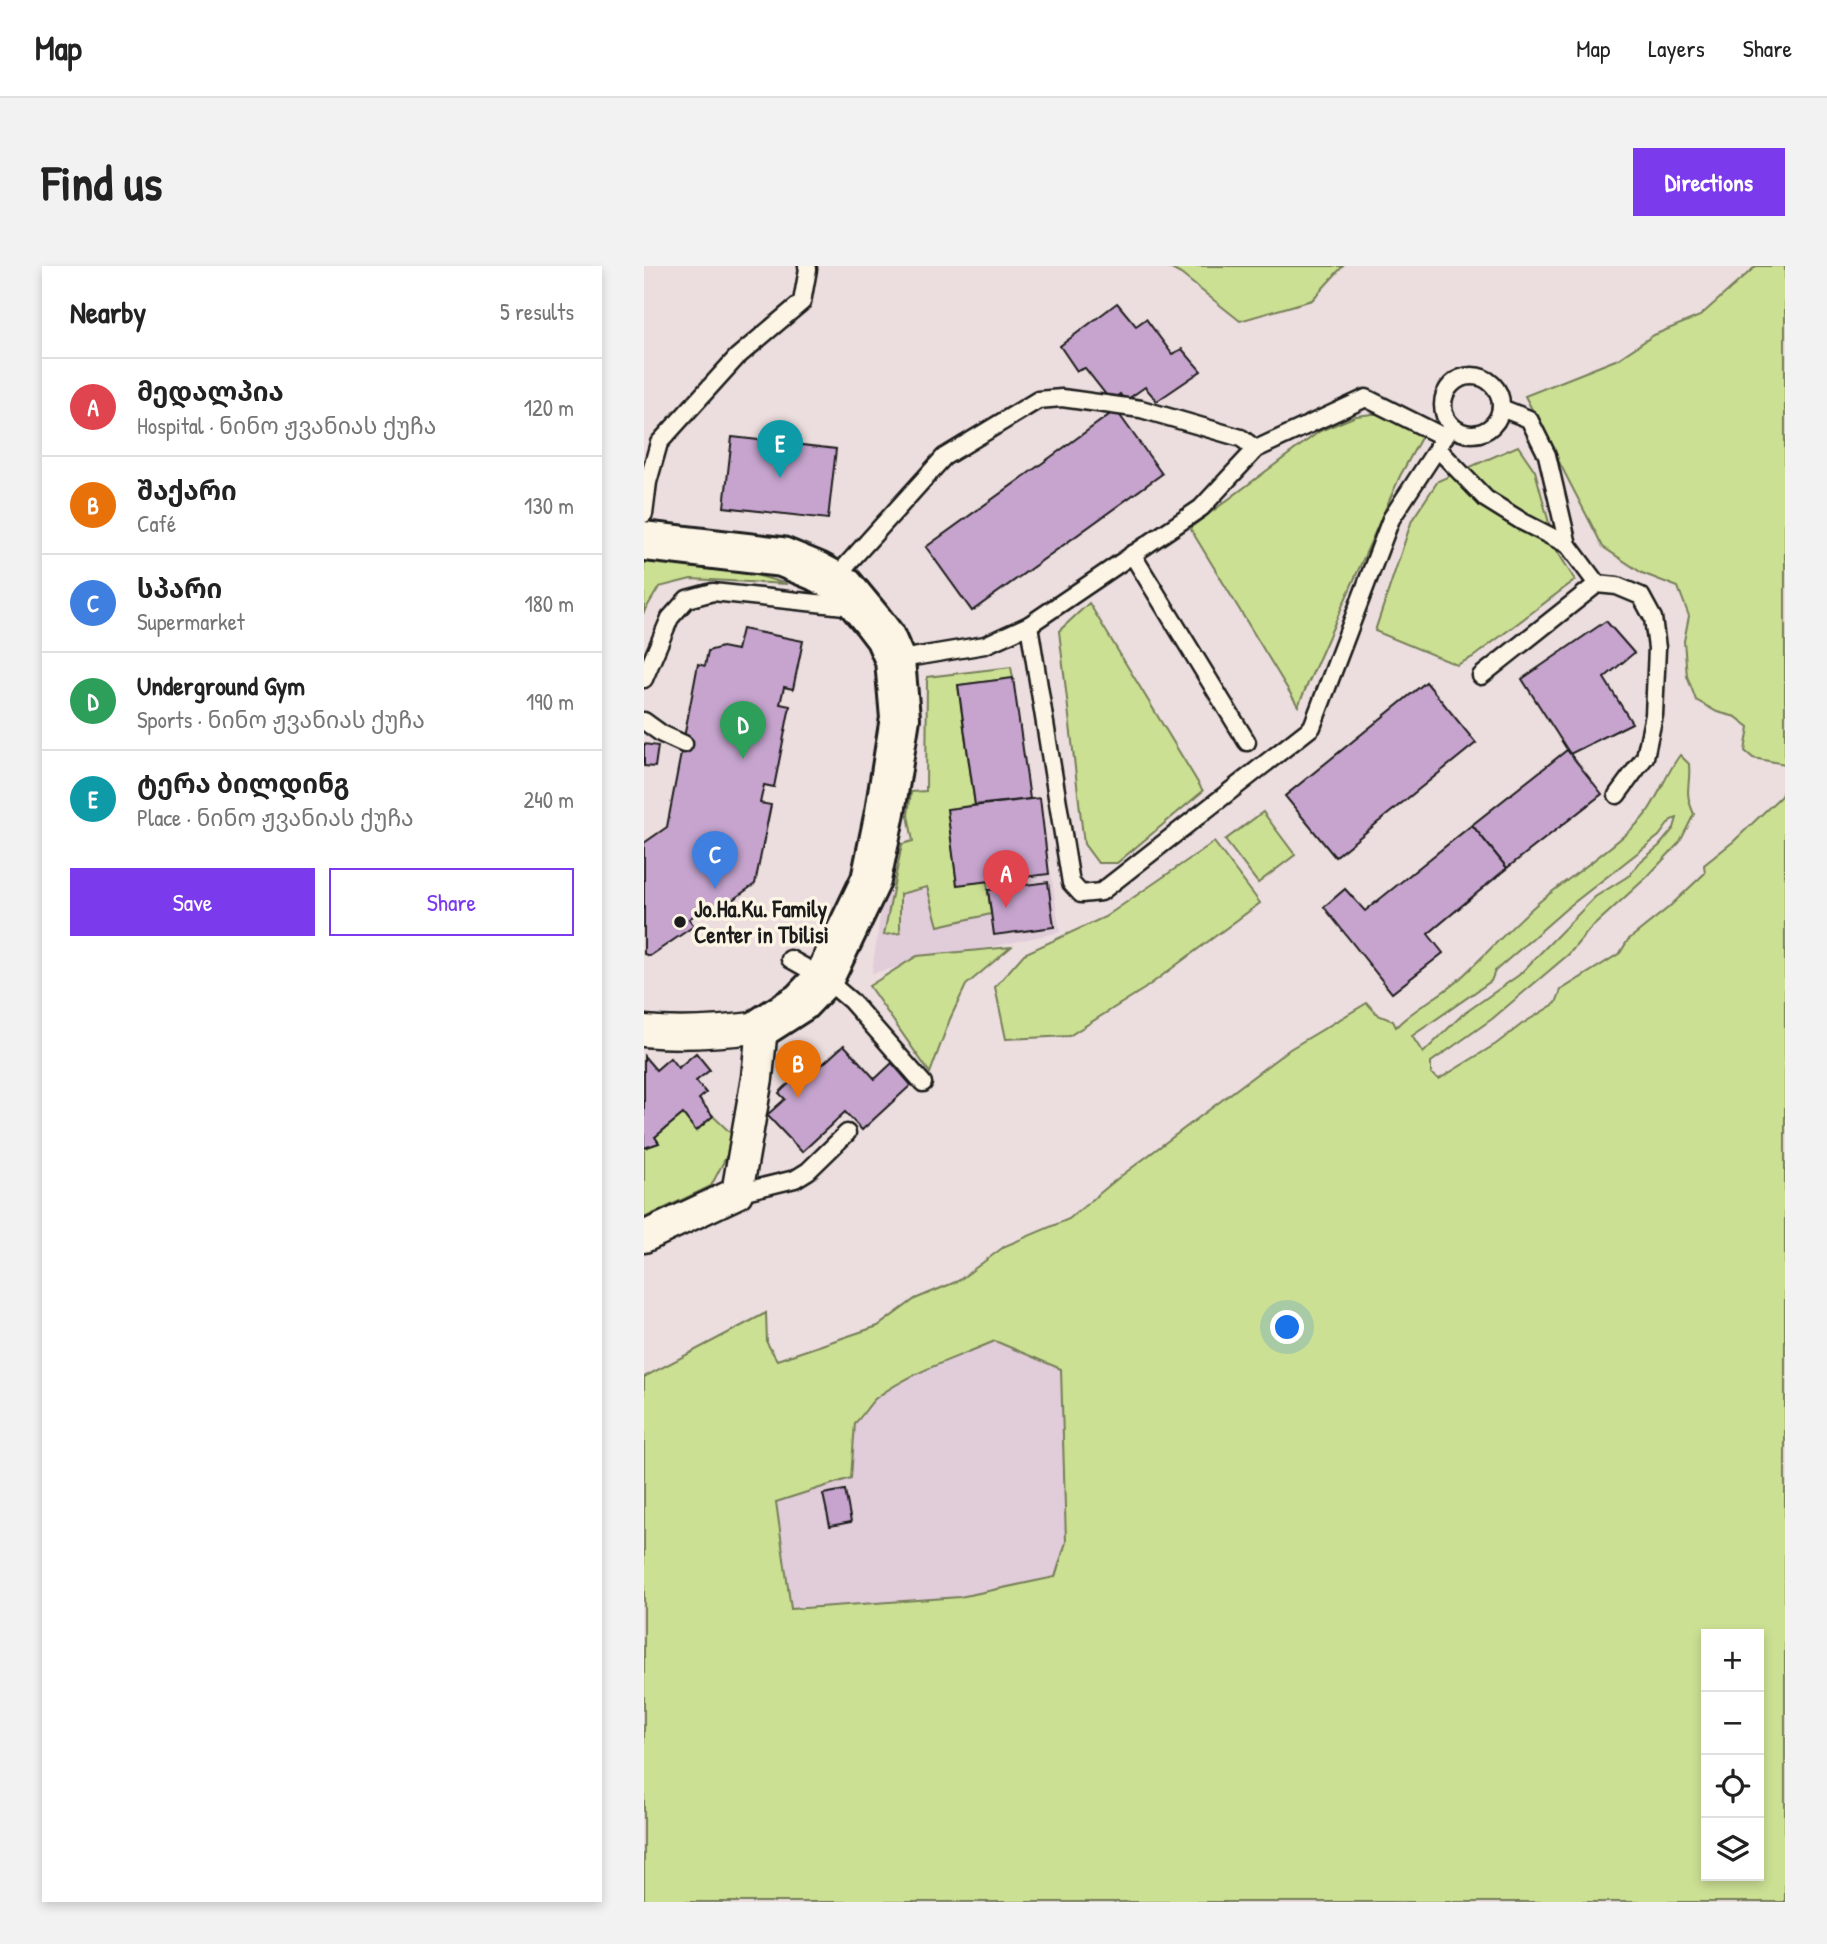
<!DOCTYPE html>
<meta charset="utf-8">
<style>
:root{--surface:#fff;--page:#f2f2f2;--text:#222;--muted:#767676;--line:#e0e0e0;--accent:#7c3aed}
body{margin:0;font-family:"Patrick Hand","Noto Sans Georgian",sans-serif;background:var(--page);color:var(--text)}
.controls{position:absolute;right:21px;bottom:21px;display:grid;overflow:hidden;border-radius:0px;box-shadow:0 4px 10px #0003}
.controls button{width:63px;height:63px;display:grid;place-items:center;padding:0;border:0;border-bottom:2px solid var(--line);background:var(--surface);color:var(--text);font:35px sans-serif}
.you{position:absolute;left:644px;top:1062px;width:24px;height:24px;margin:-18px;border:5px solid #fff;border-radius:50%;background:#1a73e8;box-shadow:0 0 0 10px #1a73e833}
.badge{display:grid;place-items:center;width:46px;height:46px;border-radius:50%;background:var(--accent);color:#fff;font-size:23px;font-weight:700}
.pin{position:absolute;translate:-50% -58px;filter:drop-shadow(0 2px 4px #0008)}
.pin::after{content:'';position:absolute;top:37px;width:24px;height:21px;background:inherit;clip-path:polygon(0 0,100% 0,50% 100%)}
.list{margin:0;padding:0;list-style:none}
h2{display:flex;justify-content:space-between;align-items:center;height:91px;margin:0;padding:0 28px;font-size:30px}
h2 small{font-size:23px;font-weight:400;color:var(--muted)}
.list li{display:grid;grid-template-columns:46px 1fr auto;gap:21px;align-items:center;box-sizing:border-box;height:98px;padding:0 28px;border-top:2px solid var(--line)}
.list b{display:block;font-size:26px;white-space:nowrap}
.list p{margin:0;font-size:23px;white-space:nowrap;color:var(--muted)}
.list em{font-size:23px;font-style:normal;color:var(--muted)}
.actions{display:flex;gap:14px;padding:21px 28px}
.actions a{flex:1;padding:16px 0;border:2px solid var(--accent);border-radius:0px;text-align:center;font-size:24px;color:var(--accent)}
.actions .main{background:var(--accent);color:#fff}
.icon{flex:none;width:38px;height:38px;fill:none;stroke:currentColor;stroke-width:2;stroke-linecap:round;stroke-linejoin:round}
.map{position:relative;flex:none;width:1141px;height:1636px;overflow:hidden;border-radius:0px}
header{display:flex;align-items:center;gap:42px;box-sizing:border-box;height:98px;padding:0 35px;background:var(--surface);border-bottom:2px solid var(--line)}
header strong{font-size:33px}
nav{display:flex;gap:38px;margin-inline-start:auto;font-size:24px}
.intro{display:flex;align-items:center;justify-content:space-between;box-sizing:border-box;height:168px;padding:0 42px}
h1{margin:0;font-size:49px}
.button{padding:18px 32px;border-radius:0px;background:var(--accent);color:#fff;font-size:24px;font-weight:700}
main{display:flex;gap:42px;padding:0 42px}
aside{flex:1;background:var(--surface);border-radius:0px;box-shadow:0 4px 10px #0003}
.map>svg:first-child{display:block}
</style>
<header>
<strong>Map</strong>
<nav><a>Map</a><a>Layers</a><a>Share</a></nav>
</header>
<div class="intro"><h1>Find us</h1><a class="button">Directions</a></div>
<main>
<aside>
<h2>Nearby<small>5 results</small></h2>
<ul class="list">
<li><span class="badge" style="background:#e0444e">A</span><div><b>მედალპია</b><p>Hospital · ნინო ჟვანიას ქუჩა</p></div><em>120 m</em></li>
<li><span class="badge" style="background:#e8710a">B</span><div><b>შაქარი</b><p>Café</p></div><em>130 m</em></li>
<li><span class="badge" style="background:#3f7fe0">C</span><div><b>სპარი</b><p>Supermarket</p></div><em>180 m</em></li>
<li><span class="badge" style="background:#2e9e5b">D</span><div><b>Underground Gym</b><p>Sports · ნინო ჟვანიას ქუჩა</p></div><em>190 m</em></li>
<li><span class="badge" style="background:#0f9aa8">E</span><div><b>ტერა ბილდინგ</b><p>Place · ნინო ჟვანიას ქუჩა</p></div><em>240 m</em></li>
</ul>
<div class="actions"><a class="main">Save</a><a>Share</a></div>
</aside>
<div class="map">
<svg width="1141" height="1636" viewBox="0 0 1141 1636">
<rect width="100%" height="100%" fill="#ecddde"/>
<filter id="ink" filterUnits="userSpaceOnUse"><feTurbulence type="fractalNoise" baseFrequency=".0143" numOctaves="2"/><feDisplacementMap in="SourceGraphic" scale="14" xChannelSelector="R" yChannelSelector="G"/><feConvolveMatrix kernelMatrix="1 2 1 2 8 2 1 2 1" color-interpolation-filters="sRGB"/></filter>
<g filter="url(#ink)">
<!-- built -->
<g fill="#e1ccd9">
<path d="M 407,607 L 416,666 L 228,707 L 239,629 Z"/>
<path d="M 351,1075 L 417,1103 L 422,1276 L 411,1311 L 316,1331 L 147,1343 L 132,1236 L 206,1212 L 211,1157 L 218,1152 L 229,1134 L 261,1113 Z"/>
</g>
<!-- green -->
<g fill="#cce094" stroke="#747e58" stroke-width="2" fill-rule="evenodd">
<path d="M 522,0 L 699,0 L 668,34 L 596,55 L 537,8 Z"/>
<path d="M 1112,0 L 1141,0 L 1141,498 L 1109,492 L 1101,485 L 1105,461 L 1092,451 L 1073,446 L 1052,434 L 1043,410 L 1040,375 L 1045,350 L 1034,321 L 998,307 L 959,281 L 881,130 L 974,93 L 1010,69 L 1056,50 Z"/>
<path d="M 761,144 L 779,168 L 756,210 L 654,440 L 546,262 L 676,165 L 712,150 Z"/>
<path d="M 874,180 L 891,205 L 912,283 L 931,314 L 829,391 L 813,399 L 731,365 L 768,254 L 794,215 Z"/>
<path d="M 0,294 L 80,300 L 143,318 L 47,313 L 15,321 L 0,346 Z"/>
<path d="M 445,337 L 559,525 L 473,597 L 454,597 L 440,578 L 415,365 Z"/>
<path d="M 367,401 L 369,412 L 314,419 L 331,539 L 304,543 L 313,619 L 343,615 L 347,648 L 294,660 L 283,621 L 256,628 L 256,667 L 240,669 L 258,578 L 269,575 L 264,549 L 267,526 L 282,525 L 283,411 Z"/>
<path d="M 1036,489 L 1045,498 C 1047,521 1039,524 1050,548 L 1036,576 L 1004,610 L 945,664 L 925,688 L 848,753 L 787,796 L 787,807 L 795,813 L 852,778 L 878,758 L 912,737 L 917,724 L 976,687 L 984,674 L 1024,642 L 1061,607 L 1060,599 L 1090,575 L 1137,530 L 1141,519 L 1141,1636 L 0,1636 L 0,1111 L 122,1047 L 123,1077 L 133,1094 L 234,1060 L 271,1033 L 314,1015 L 361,980 L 425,953 L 473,913 L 646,783 L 723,737 L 734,749 L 749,755 L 752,761 C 769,743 793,732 812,716 C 840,691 865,662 894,637 C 927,610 963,587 994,557 C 1013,538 1020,510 1036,489 ZM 1033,552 L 1030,562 L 1015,580 L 996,596 L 986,609 L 951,631 L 875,709 L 818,749 L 779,787 L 768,770 L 847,715 L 851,705 L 923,642 L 1015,570 L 1027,554 ZM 351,1075 L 417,1103 L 422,1276 L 411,1311 L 316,1331 L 147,1343 L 132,1236 L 207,1212 L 211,1157 C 219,1150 224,1139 232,1132 C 267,1106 311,1092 351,1075 ZM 1115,1368 L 1115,1610 L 1062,1610 L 1062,1368 Z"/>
<path d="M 619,546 L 651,589 L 614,617 L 581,574 Z"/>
<path d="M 570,576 L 616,637 L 500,723 L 425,770 L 362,773 L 351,721 L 380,688 L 461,651 Z"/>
<path d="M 367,681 L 322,719 L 306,753 L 286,807 L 225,720 L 273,690 Z"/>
<path d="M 39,848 L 52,865 L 69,850 L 92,872 L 67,920 L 0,952 L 0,882 L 15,877 L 11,871 Z"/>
</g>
<!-- building -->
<g fill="#c6a4ce" stroke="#1c1c1c" stroke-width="2">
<path d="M 473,37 L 492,60 L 502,53 L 528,88 L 538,83 L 557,105 L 513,135 L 501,121 L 481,135 L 476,128 L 467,135 L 441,102 L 433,105 L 416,80 Z"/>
<path d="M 472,144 L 518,208 L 328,345 L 282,281 Z"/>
<path d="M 88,171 L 192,183 L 184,253 L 80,241 Z"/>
<path d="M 962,355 L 990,387 L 960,412 L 988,457 L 926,488 L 878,413 Z"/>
<path d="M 98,363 L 159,375 L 149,423 L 140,421 L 136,438 L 146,440 L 130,521 L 120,519 L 116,537 L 127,539 L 111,618 L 71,646 L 66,638 L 45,653 L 50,660 L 6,690 L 0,688 L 0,577 L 23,561 L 54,398 L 61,400 L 64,385 L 78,381 L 93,384 Z"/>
<path d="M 369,412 L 386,533 L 331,539 L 314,419 Z"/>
<path d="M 782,416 L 832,477 L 691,591 L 641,530 Z"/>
<path d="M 0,478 L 14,480 L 11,501 L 0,500 Z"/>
<path d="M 923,484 L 958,528 L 863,602 L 828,559 Z"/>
<path d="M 396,532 L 405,608 L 313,619 L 303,543 Z"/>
<path d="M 828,559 L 863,602 L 784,668 L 799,687 L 748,727 L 680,641 L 701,623 L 721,645 Z"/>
<path d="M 404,616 L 410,661 L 350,669 L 344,624 Z"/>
<path d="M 200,779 L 231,813 L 248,797 L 267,819 L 218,864 L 201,846 L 158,886 L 123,849 L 141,833 L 135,827 L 140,822 L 164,800 L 170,806 Z"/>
<path d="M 52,787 L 66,804 L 52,815 L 62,827 L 55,833 L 69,850 L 52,865 L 39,848 L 11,871 L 15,877 L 0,882 L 0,790 L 12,804 L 26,792 L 34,802 Z"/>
<path d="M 201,1224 L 207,1256 L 186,1260 L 179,1228 Z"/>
</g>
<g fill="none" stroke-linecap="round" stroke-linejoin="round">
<defs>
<g id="lane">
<circle cx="828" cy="139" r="29"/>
<path d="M 857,142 L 885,153 L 903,189 L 924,279 L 953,318"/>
<path d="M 793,182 L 842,233 L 879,256 L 924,279"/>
<path d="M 0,248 L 4,216 L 15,177 L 93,91 L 158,36 L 164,3 L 163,0"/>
<path d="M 488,288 L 603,476"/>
<path d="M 189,314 L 300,191 L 394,134 L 418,132 L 497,143 L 597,172 L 612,183"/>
<path d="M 385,359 L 557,242 L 612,183 L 722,132 L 800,171"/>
<path d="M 251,394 L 341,379 L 385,359 L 427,617 L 437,628 L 457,626 L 668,461 L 747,253 L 808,160"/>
<path d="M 837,410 L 953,318 L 973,320 L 997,330 L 1009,352 L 1013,382 L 1010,449 L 1001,491 L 973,529"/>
<path d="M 0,413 L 26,352 L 43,333 L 69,326 L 210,341"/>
<path d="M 0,455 L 18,468 L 40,478"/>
<path d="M 146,693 L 180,712 L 207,735 L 279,817"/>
<path d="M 93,927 L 151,913 L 164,905 L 203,867"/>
</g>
<path id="street" d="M 0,765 C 40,769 78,766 118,761 L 113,812 L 93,927 L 0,971"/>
<path id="secondary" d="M 0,275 L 138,291 L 172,305 L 200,320 L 228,354 L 241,371 L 251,394 L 256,452 L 241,546 L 227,614 L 180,712 L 157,736 L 118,761"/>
</defs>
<!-- lane casing -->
<use href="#lane" stroke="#1c1c1c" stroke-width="21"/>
<!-- street casing -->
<use href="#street" stroke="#1c1c1c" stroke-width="35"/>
<!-- secondary casing -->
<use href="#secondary" stroke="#1c1c1c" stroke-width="44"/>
<!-- lane -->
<use href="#lane" stroke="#fcf5e5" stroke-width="16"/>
<!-- street -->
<use href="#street" stroke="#fcf5e5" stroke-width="30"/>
<!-- secondary -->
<use href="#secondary" stroke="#fcf5e5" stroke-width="38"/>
</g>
</g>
<!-- markers -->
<circle fill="#1c1c1c" stroke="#fcf5e5" stroke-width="2.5" cx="36" cy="656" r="7"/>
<g text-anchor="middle" stroke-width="7" stroke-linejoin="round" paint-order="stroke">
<!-- poi labels -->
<g font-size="23" font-weight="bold" fill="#1c1c1c" stroke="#fcf5e5" text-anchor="start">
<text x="50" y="651">Jo.Ha.Ku. Family<tspan x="50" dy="26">Center in Tbilisi</tspan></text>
</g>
</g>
</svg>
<div class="controls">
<button>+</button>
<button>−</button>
<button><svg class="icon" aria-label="locate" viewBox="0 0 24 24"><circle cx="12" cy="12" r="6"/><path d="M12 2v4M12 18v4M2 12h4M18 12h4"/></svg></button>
<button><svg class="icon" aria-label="layers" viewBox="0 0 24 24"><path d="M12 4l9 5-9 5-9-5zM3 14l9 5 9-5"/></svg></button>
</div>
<div class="you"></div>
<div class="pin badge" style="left:362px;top:642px;background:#e0444e">A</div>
<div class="pin badge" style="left:154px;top:832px;background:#e8710a">B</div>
<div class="pin badge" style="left:71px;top:623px;background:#3f7fe0">C</div>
<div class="pin badge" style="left:99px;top:493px;background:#2e9e5b">D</div>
<div class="pin badge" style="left:136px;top:212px;background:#0f9aa8">E</div>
</div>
</main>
